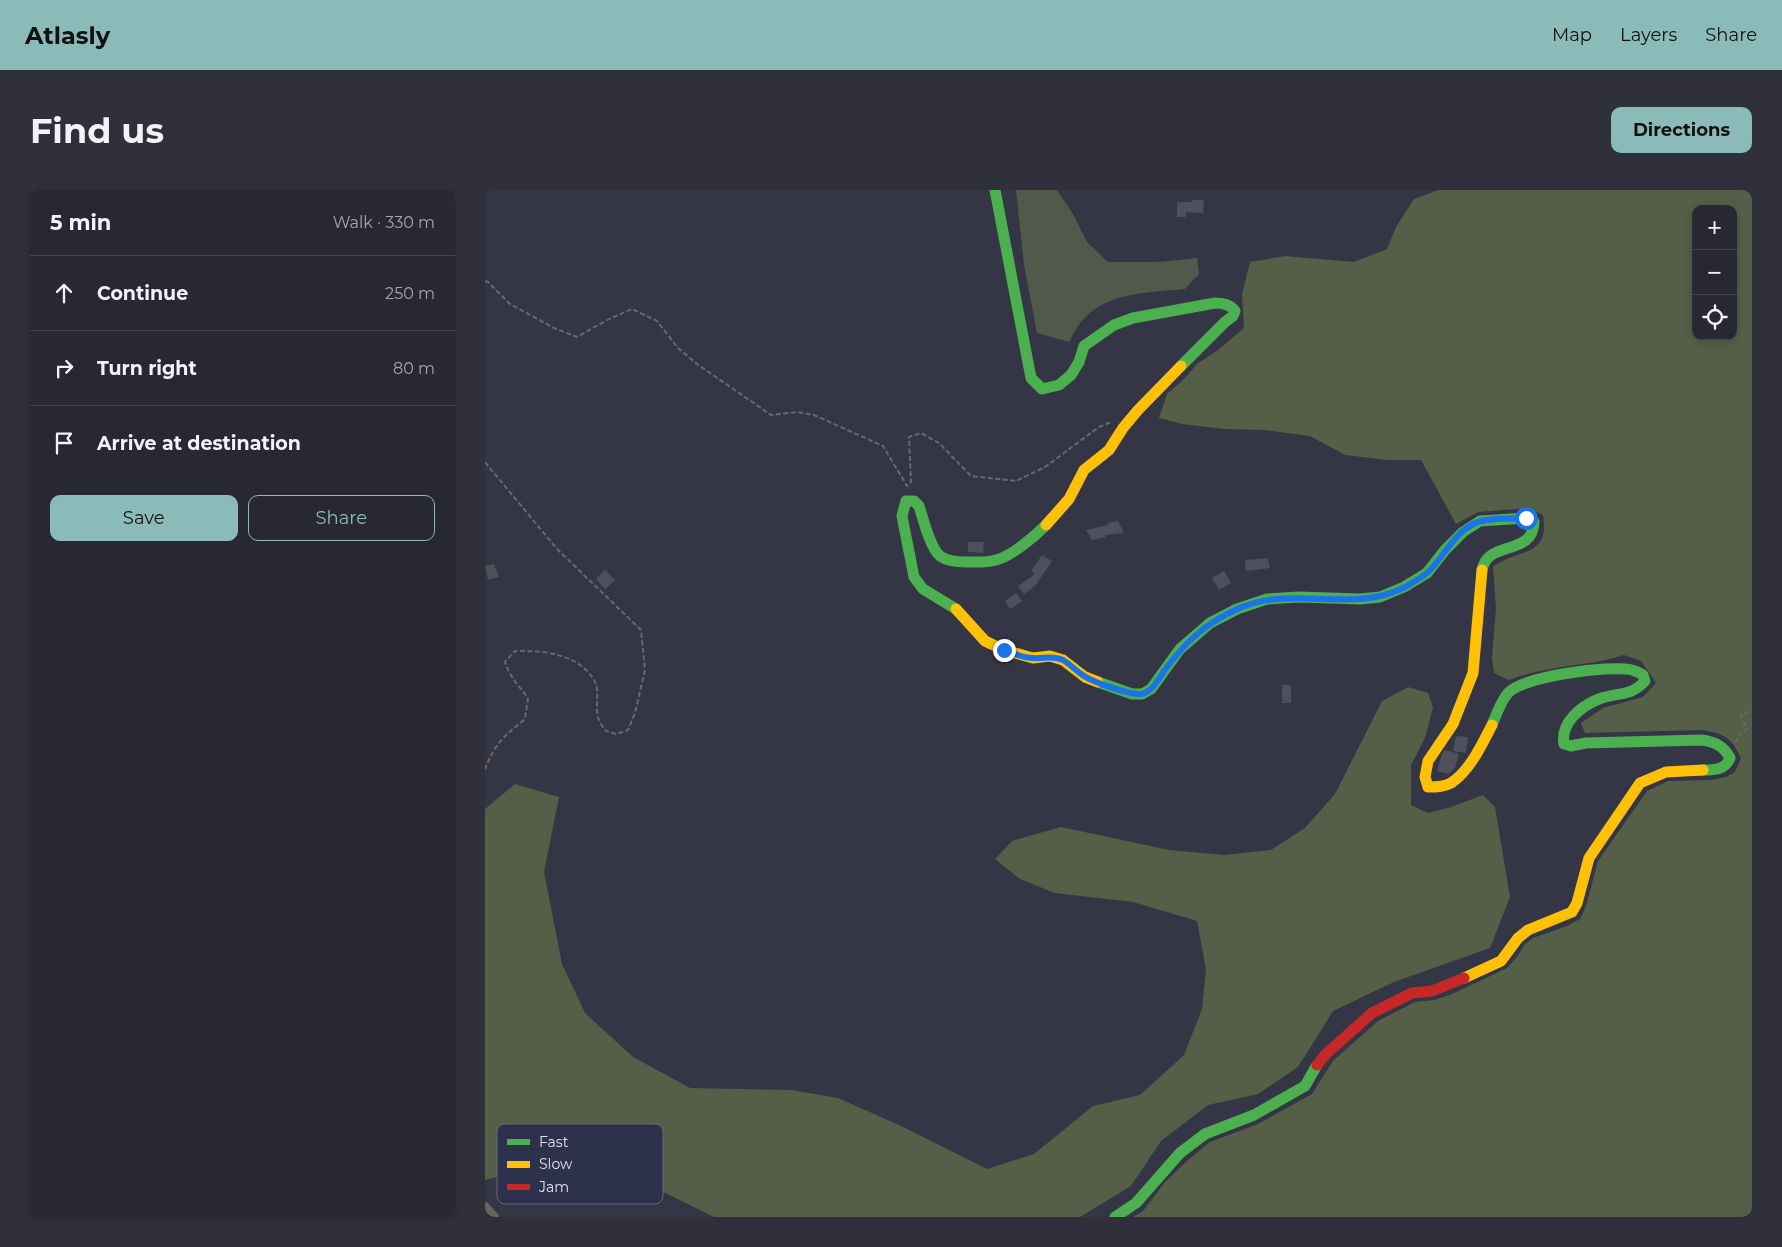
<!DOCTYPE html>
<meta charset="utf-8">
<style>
:root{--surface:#272834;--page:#2f303c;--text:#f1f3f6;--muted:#a4a6ac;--line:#43444f;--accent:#8bbbb9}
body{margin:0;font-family:Montserrat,sans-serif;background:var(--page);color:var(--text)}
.controls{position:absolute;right:15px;top:15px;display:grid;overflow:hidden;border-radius:10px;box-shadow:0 2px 8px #0003}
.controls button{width:45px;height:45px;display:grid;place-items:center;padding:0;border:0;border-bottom:1px solid var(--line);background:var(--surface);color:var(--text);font:25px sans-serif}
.stop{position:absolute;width:15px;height:15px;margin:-11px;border:4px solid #1a73e8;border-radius:50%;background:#fff}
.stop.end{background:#1a73e8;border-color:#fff;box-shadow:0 1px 5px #0008}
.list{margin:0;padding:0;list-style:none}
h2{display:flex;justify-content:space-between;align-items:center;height:65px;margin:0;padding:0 20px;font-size:21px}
h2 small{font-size:16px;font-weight:400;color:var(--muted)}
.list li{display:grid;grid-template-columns:32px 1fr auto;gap:15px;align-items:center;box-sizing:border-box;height:75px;padding:0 20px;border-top:1px solid var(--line)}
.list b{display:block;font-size:19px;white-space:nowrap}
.list em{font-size:16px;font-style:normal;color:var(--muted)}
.actions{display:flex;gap:10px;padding:15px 20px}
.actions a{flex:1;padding:11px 0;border:1px solid var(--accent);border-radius:10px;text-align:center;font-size:18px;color:var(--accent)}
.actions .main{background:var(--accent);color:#111}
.icon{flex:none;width:28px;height:28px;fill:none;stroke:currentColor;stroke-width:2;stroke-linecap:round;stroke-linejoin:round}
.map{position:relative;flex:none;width:1267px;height:1027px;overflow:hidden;border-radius:10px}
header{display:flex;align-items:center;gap:30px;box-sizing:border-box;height:70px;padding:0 25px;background:var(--accent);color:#111}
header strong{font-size:24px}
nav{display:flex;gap:28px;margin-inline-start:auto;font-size:18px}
.intro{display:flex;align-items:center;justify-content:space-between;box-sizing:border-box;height:120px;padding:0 30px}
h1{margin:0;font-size:35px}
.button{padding:12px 22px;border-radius:10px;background:var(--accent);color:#111;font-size:18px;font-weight:700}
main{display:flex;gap:30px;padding:0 30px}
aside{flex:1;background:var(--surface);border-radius:10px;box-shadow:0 2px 8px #0003}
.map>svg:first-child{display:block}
</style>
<header>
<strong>Atlasly</strong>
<nav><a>Map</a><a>Layers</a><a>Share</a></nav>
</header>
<div class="intro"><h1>Find us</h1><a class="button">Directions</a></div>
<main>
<aside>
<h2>5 min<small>Walk · 330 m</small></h2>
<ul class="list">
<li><svg class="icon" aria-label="ahead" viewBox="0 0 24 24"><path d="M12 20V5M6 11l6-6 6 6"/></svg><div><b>Continue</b></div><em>250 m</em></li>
<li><svg class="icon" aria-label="right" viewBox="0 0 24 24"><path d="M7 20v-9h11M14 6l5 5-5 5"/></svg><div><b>Turn right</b></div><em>80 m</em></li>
<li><svg class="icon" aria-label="arrive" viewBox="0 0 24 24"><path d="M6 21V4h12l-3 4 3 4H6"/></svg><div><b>Arrive at destination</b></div></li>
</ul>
<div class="actions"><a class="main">Save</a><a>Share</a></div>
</aside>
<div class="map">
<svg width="1267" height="1027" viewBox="0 0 1267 1027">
<rect width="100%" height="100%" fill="#343645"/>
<!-- green -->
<path fill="#52594a" d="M 531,0 L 572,0 L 588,24 L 602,52 L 623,72 L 674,72 L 712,68 L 714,84 L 700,99 C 664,103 622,101 596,132 C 591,138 588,145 584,152 L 552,143 L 539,75 Z"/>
<!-- forest -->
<g fill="#555f47" fill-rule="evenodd">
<path d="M 953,0 L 1267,0 L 1267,1027 L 648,1027 L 658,1021 L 681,991 L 702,971 L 725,952 L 773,934 L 827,904 L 848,871 L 893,831 L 930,812 L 949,810 L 965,805 L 1022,778 L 1032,767 L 1040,754 L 1048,748 L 1082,736 L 1095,729 L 1101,716 L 1113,671 L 1162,601 L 1183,591 L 1227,590 L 1241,587 L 1250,582 L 1256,568 C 1246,547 1240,544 1217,540 L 1100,543 L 1096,533 L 1118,518 L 1158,507 L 1171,493 L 1156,471 L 1139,465 C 1102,477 1061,475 1024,490 L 1009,483 L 1007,468 L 1011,418 L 1008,377 C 1033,358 1065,368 1058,325 L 1043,318 L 993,322 L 971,334 L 936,270 L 903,270 L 860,265 L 825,246 L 780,240 L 740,239 L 697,234 L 674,228 L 682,204 L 699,189 L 712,174 L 733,160 L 759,138 L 757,104 L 765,72 L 800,66 L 869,72 L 902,59 L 911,37 L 929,9 ZM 1211,19 L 1248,19 L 1248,146 L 1211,146 Z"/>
<path d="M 923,497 L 943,503 L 948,517 L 940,548 L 926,575 L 926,615 L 943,623 L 966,617 L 998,605 L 1010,617 L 1025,707 L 1005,758 L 909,792 L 848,821 L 813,877 L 773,904 L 723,915 L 676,951 L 646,996 L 595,1027 L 229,1027 L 150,988 L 79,973 L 41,980 L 0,990 L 0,619 L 30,594 L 74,607 L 59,682 L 77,774 L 100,823 L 148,867 L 205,898 L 306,900 L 353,908 L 414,935 L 502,979 L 549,964 L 608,916 L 655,905 L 699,865 L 717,819 L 721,779 L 712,731 L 648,712 L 570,703 L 535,689 L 510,669 L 527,651 L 576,637 L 684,660 L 739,665 L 786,660 L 820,638 L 850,604 L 897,511 Z"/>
</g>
<!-- building -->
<g fill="#4e505c">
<path d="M 707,10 L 719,10 L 718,23 L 701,22 L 701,27 L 692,27 L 692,12 L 707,12 Z"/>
<path d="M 633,331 L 639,343 L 620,345 L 621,347 L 607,350 L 601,340 L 623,335 L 622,333 Z"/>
<path d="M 483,352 L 499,352 L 498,363 L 483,362 Z"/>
<path d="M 557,365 L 567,371 L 550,396 L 539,404 L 533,396 L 550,384 L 546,381 Z"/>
<path d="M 783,368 L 785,378 L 761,381 L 760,370 Z"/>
<path d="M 9,374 L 14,387 L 3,390 L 0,376 Z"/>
<path d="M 120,380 L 130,390 L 120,399 L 111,389 Z"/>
<path d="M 739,381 L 746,393 L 734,400 L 727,388 Z"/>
<path d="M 531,403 L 537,411 L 525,419 L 520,411 Z"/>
<rect x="797" y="495" width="9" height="18"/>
<path d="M 971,546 L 983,547 L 981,563 L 968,561 Z"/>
<path d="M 960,560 L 974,564 L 970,578 L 963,584 L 952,581 L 957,564 Z"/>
</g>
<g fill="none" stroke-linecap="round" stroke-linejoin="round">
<!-- path -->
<g stroke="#6c6869" stroke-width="2" stroke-dasharray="5 2.5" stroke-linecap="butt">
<path d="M 0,91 L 3,92 L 25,114 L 69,138 L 92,147 L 124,129 L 147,119 L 172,131 L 193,158 L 212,174 L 286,225 L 312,222 L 329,225 L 398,256 L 422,296 L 426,292 L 424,247 L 436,243 L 454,253 L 486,286 L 531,291 L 560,277 L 614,237 L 626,232"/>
<path d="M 0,272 L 72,359 L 156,440 L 160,480 L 150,523 L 143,540 L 131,544 L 121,541 C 118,537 114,532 113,527 C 110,517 115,502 110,492 C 96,464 57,460 30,461 L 20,472 C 24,486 34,496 43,508 L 40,529 C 18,547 11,552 0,579"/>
<path d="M 1251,553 L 1253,546 L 1262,539 L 1256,525 L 1267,521"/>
</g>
<!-- street -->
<path stroke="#6a635e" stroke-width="10" d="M 0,1017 L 9,1027"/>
<!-- fast -->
<g stroke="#4caf50" stroke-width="11">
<path d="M 510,0 L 546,188 L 557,199 L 574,195 L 586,185 L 594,172 L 599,156 L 629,135 L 648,128 L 730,113 C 738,113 745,114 750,121 L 748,126 L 740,132 L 696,176"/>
<path d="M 471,419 L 438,399 L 429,387 L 417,326 L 421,311 L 429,311 L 434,316 C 438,328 445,358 455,366 C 462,371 472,372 481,372 C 491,372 501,373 511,370 C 527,366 550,346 561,335"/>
<path d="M 613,492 L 647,504 L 657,504 L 666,499 L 695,459 L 725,433 L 752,419 L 782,409 L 814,407 L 875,409 L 895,407 L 919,397 L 942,383 L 960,360 L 978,342 L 995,331 L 1041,328 L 1049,332 C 1048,367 1003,349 997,380"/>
<path d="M 1007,535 C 1011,525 1016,511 1023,503 C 1039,486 1124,475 1147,480 C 1151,481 1155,483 1158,485 L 1160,491 C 1146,507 1132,502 1114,509 C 1096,516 1075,533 1079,554 L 1086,556 L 1101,553 L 1217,550 C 1230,552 1239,556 1245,568 C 1240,580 1230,580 1218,580"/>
<path d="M 630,1027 L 651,1013 L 695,963 L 720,944 L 769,925 L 820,896 L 832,875"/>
</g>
<!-- slow -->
<g stroke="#ffc107" stroke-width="11">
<path d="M 561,335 L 584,309 L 599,280 L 624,260 L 638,238 L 653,220 L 696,176"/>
<path d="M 997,380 L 988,483 L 968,534 L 943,571 L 940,587 L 943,597 C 951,597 959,597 966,593 C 985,581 997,554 1007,535"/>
<path d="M 471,419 L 500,451 L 519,460 L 548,468 L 565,466 L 578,470 L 600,487 L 613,492"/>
<path d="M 979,788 L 1016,771 L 1033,748 L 1043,740 L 1087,722 L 1092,713 L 1104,668 L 1155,593 L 1181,582 L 1218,580"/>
</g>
<!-- jam -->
<path stroke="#c62828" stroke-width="11" d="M 832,875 L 841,864 L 887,823 L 927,803 L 947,801 L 979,788"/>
</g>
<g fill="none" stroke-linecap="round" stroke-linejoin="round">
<!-- route -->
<path stroke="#1a73e8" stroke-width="6" d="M 519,460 C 528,463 538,468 548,468 C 559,469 567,465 578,470 C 585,474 591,481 599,486 C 608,492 645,505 656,504 C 667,502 673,490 679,481 C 700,453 718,435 750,420 C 805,393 866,425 920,397 C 927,393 936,388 942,383 C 960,367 970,338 996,331 C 1010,328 1027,329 1041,328"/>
</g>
<!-- legend -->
<rect x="12" y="934" width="166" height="80" rx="8" fill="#2e314b" stroke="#63667d" stroke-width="1"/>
<rect x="22" y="949" width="23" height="6" fill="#4caf50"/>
<rect x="22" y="971" width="23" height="7" fill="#ffc107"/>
<rect x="22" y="994" width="23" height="6" fill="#c62828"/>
<g font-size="14" fill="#dde0f0">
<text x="54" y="957">Fast</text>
<text x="54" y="979">Slow</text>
<text x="54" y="1002">Jam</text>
</g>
</svg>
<div class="controls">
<button>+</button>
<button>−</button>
<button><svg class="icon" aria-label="locate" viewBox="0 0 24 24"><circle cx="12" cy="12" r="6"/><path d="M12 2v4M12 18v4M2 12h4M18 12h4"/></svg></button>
</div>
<div class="stop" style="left:1041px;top:328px"></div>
<div class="stop end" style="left:519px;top:460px"></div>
</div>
</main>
